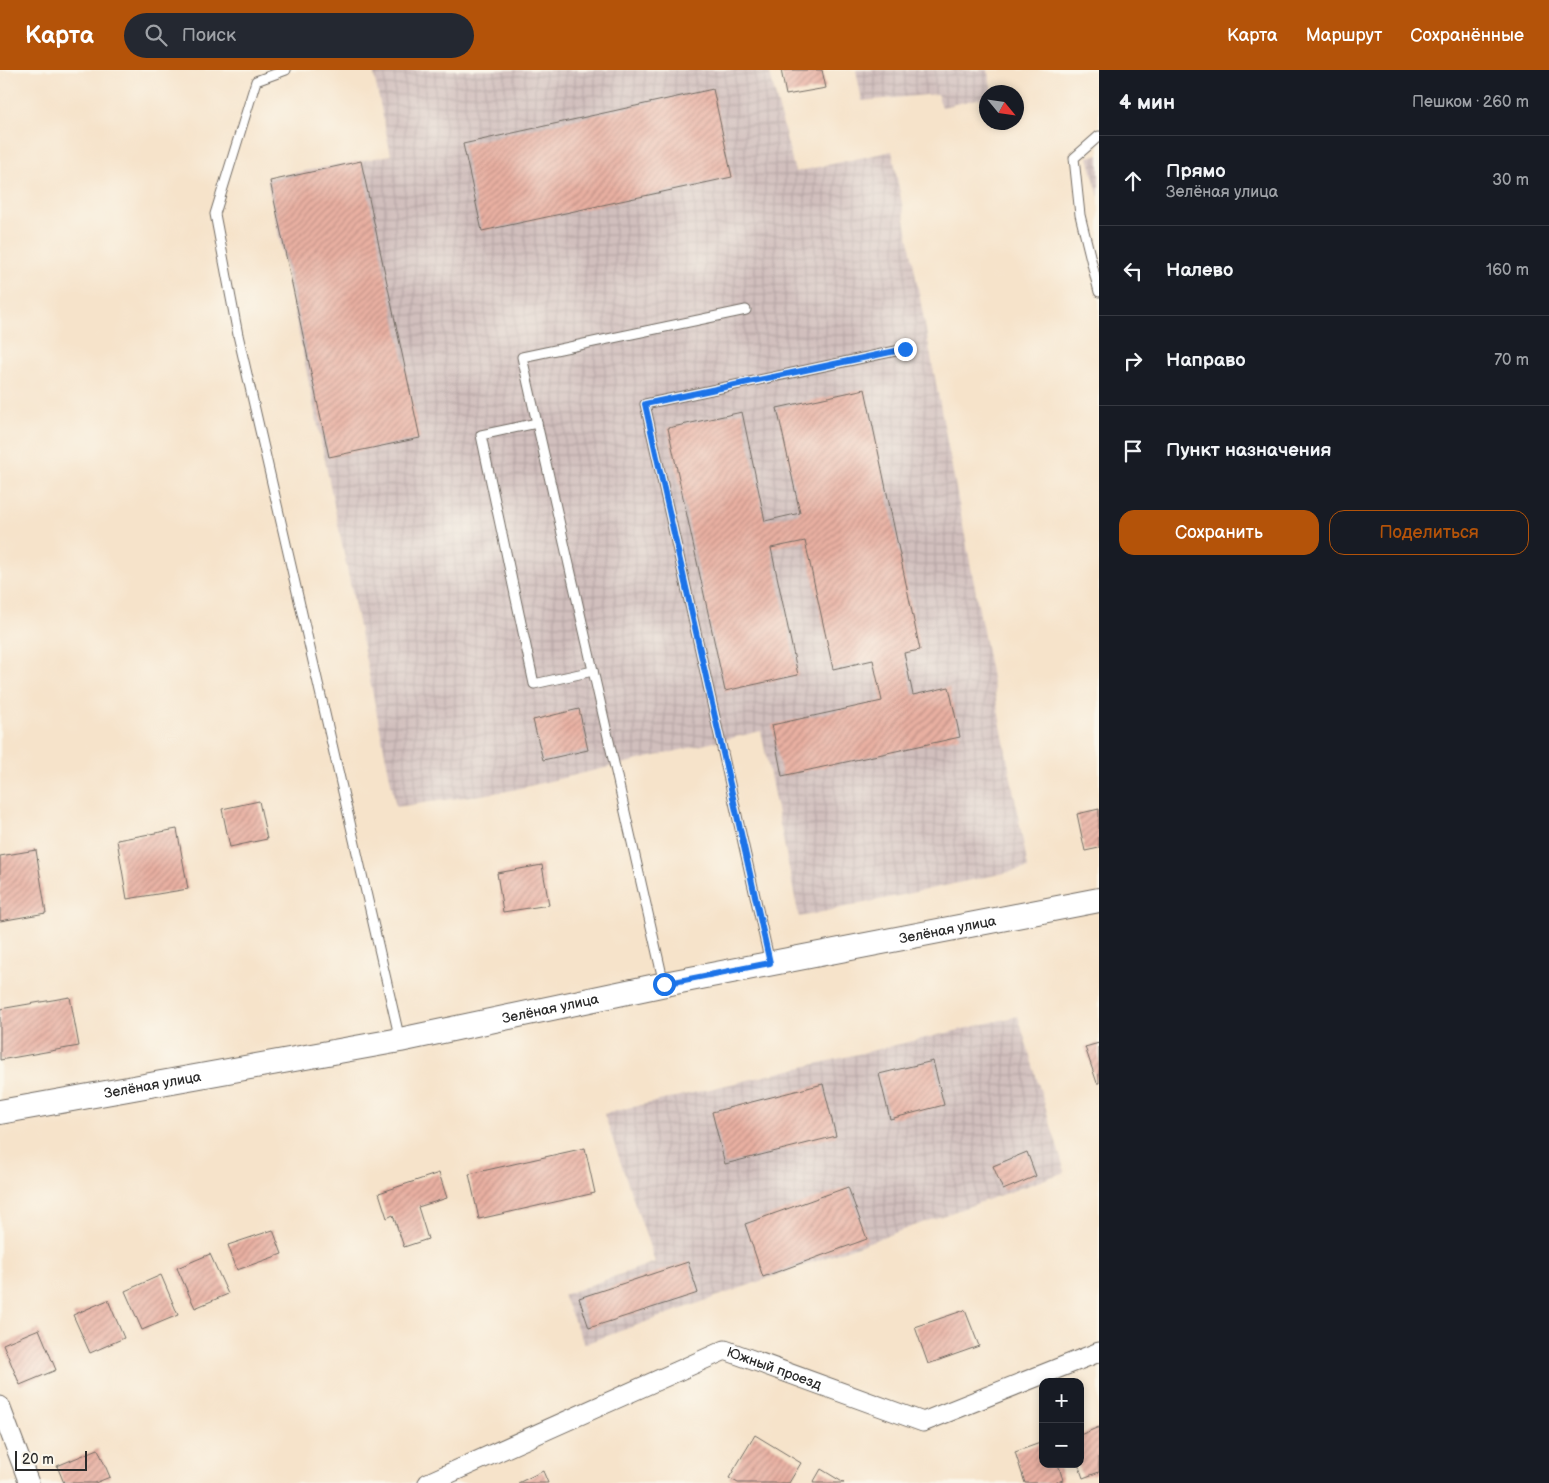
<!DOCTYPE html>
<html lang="ru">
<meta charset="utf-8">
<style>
:root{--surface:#171b24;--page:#242831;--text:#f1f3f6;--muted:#9ea1a6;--line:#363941;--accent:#b45309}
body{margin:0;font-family:"Balsamiq Sans",sans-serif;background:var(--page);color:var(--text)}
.controls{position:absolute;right:15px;bottom:15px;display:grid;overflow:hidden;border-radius:10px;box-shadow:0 2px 8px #0003}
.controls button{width:45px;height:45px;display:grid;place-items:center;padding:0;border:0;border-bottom:1px solid var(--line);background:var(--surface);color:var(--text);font:25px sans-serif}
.compass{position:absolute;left:979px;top:15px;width:45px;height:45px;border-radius:50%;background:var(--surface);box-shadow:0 2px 8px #0003;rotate:119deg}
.scale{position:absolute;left:15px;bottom:12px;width:72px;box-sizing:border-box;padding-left:5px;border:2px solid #2b2b2b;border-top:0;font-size:14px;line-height:18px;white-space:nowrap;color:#2b2b2b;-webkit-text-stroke:4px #fbf7ec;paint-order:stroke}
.stop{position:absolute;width:15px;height:15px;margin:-11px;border:4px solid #1a73e8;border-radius:50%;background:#fff}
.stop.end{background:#1a73e8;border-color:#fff;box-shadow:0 1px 5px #0008}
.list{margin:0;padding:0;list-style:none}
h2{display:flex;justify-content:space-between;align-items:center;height:65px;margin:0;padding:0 20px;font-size:21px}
h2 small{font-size:16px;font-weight:400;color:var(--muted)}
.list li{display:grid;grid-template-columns:32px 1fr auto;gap:15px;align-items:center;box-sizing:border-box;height:90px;padding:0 20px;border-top:1px solid var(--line)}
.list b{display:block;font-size:19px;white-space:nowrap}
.list p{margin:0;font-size:16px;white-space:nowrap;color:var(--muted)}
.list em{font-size:16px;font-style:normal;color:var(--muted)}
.actions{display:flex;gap:10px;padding:15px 20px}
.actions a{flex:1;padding:11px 0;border:1px solid var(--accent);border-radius:15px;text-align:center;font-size:18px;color:var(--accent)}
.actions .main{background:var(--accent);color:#fff}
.icon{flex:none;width:28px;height:28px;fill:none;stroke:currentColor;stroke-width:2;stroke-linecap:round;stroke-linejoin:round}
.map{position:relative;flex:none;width:1099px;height:1413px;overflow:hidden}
header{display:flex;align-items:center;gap:30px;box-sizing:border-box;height:70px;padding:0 25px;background:var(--accent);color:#fff}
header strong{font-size:24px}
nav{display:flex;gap:28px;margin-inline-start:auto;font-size:18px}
.search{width:350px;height:45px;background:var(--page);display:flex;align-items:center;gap:12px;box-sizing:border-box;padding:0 18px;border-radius:28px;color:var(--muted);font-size:19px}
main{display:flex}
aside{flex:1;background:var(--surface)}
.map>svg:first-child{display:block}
</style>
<header>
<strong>Карта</strong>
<div class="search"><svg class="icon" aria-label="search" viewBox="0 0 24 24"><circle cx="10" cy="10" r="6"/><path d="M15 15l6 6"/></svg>Поиск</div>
<nav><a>Карта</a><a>Маршрут</a><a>Сохранённые</a></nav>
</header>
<main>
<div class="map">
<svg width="1099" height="1413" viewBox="0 0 1099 1413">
<defs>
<pattern id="industrial-grid" width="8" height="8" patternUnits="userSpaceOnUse" patternTransform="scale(1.25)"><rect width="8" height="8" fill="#d1bfbd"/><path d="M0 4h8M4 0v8" fill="none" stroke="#b4a4a3"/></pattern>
<pattern id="building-hatch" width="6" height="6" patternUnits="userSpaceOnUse" patternTransform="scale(1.25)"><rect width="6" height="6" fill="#e9b0a2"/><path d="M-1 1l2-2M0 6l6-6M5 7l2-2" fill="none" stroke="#bd8f84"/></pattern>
</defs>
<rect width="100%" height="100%" fill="#fbf7ec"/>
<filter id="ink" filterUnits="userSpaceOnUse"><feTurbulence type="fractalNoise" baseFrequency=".02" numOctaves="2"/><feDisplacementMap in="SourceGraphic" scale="10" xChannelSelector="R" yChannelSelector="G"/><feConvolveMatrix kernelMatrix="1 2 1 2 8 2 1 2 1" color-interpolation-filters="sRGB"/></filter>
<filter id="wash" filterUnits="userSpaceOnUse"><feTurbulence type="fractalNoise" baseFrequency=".0096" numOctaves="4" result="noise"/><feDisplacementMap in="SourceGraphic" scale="20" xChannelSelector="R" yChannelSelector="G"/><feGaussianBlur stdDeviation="1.12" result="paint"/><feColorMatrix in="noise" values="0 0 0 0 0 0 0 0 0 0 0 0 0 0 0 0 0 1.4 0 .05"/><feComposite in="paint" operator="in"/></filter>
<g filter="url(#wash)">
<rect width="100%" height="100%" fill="#f6e3ca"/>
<!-- industrial -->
<g fill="url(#industrial-grid)">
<path d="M 373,0 L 769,0 L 795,102 L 892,81 L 1028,798 L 799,847 L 761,661 L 508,721 L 396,737 L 267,108 L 391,85 Z"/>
<path d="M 856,0 L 988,0 L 992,22 L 986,22 L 986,27 L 942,37 L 937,24 L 862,31 Z"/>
<path d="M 1099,84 L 1099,127 L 1088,87 Z"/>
<path d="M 1018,946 L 1065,1102 L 584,1274 L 563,1225 L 655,1192 L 604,1044 Z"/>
</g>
<g id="blocks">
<!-- building -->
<g fill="url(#building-hatch)">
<path d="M 781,0 L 822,0 L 826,18 L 786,25 Z"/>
<path d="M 713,19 L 732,107 L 482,161 L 463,74 Z"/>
<path d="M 361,91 L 420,368 L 329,387 L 270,111 Z"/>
<path d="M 865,319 L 920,580 L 904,583 L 913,625 L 949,617 L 960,667 L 782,706 L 772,655 L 882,631 L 873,590 L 833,599 L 805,471 L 771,478 L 798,605 L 725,621 L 668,358 L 742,342 L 765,451 L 800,443 L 777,338 Z"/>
<path d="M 579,639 L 588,680 L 543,690 L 533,650 Z"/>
<path d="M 259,731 L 267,769 L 230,777 L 222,739 Z"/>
<path d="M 1099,739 L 1099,778 L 1085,781 L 1077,744 Z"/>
<path d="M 177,759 L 188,819 L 127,829 L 117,770 Z"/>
<path d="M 36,780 L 46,843 L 0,851 L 0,786 Z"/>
<path d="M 542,795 L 549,835 L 503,842 L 497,803 Z"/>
<path d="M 70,927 L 79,976 L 0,990 L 0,939 Z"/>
<path d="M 1099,973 L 1099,1013 L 1097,1013 L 1085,977 Z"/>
<path d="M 933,991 L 944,1035 L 890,1049 L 879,1004 Z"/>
<path d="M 823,1014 L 836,1066 L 725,1094 L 712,1042 Z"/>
<path d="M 585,1078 L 595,1123 L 479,1149 L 469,1104 Z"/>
<path d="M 1027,1082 L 1036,1106 L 1003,1120 L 993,1096 Z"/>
<path d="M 439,1103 L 447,1128 L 418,1137 L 428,1169 L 404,1177 L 393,1145 L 387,1148 L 379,1123 Z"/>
<path d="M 848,1117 L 867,1169 L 763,1207 L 745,1154 Z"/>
<path d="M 273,1160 L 282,1184 L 237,1200 L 228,1175 Z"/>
<path d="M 210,1184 L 228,1224 L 195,1238 L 177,1198 Z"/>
<path d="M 688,1192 L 698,1223 L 589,1258 L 579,1228 Z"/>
<path d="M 161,1205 L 178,1245 L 142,1260 L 125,1221 Z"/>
<path d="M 108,1230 L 124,1268 L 90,1283 L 73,1245 Z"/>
<path d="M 965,1240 L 979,1276 L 928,1294 L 915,1257 Z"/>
<path d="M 39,1259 L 56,1300 L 20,1315 L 3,1274 Z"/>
<path d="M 1099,1357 L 1099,1402 L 1083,1408 L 1078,1394 L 1080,1394 L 1080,1365 Z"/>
<path d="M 755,1365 L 801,1393 L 789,1413 L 738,1413 L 729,1408 Z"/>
<path d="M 1043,1372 L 1043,1394 L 1058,1394 L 1063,1410 L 1054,1413 L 1025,1413 L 1015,1382 Z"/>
<path d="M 98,1379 L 110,1407 L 95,1413 L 64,1413 L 57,1396 Z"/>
<path d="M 821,1399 L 844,1413 L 813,1413 Z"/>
<path d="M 543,1401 L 548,1413 L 518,1413 Z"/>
</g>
</g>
</g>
<g filter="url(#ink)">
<use href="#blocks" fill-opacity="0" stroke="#726b63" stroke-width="1"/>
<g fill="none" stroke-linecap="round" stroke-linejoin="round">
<defs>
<g id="service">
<path d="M 286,0 L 256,11 L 215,144 L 238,265 L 400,970"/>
<path d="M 1099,66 L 1074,88 L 1080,145 L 1099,222"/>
<path d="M 537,353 L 481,365 L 534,614 L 593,601"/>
<path d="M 770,893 L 645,334 L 905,279"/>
<path d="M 664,914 L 522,287 L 746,240"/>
</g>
<g id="minor">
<path d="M 0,1336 L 29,1413"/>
<path id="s1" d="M 428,1413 L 725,1280 L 923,1352 L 1099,1282"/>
</g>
<g id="tertiary">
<path id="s2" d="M 0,1042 L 400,970 L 675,912 L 1099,830"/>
</g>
</defs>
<!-- service casing -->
<use href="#service" stroke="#726b63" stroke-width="11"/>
<!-- minor casing -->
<use href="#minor" stroke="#726b63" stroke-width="21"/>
<!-- tertiary casing -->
<use href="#tertiary" stroke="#726b63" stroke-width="26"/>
<!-- service -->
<use href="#service" stroke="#fff" stroke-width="9"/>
<!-- minor -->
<use href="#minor" stroke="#fff" stroke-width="19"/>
<!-- tertiary -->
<use href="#tertiary" stroke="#fff" stroke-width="24"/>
</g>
</g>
<g fill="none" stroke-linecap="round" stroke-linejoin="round" filter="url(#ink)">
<!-- route -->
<path stroke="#1a73e8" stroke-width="6" d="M 664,914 L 770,893 L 645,334 L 905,279"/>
</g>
<g text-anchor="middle" stroke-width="4" stroke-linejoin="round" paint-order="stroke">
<!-- street labels -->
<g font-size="14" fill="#2b2b2b" stroke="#fbf7ec">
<text dy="5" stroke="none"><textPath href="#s2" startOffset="965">Зелёная улица</textPath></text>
<text dy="5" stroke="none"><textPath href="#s2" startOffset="560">Зелёная улица</textPath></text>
<text dy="5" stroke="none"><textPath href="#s2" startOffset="155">Зелёная улица</textPath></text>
<text dy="5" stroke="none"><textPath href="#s1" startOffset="378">Южный проезд</textPath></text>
</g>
</g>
</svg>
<div class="controls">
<button>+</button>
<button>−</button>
</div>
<svg class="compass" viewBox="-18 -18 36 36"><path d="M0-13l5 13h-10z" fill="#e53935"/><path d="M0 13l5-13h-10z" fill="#9ea1a6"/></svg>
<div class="scale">20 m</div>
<div class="stop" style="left:664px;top:914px"></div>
<div class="stop end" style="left:905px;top:279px"></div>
</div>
<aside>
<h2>4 мин<small>Пешком · 260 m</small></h2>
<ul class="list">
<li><svg class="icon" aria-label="ahead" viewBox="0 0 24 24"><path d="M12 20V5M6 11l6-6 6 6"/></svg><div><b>Прямо</b><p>Зелёная улица</p></div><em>30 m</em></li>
<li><svg class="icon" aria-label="left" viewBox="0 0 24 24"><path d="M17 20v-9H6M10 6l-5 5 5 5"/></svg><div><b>Налево</b></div><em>160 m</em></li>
<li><svg class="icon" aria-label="right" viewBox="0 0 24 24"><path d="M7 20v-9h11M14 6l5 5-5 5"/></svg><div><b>Направо</b></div><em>70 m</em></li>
<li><svg class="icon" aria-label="arrive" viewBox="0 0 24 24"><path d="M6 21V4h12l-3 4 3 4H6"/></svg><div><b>Пункт назначения</b></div></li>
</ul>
<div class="actions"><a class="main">Сохранить</a><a>Поделиться</a></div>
</aside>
</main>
